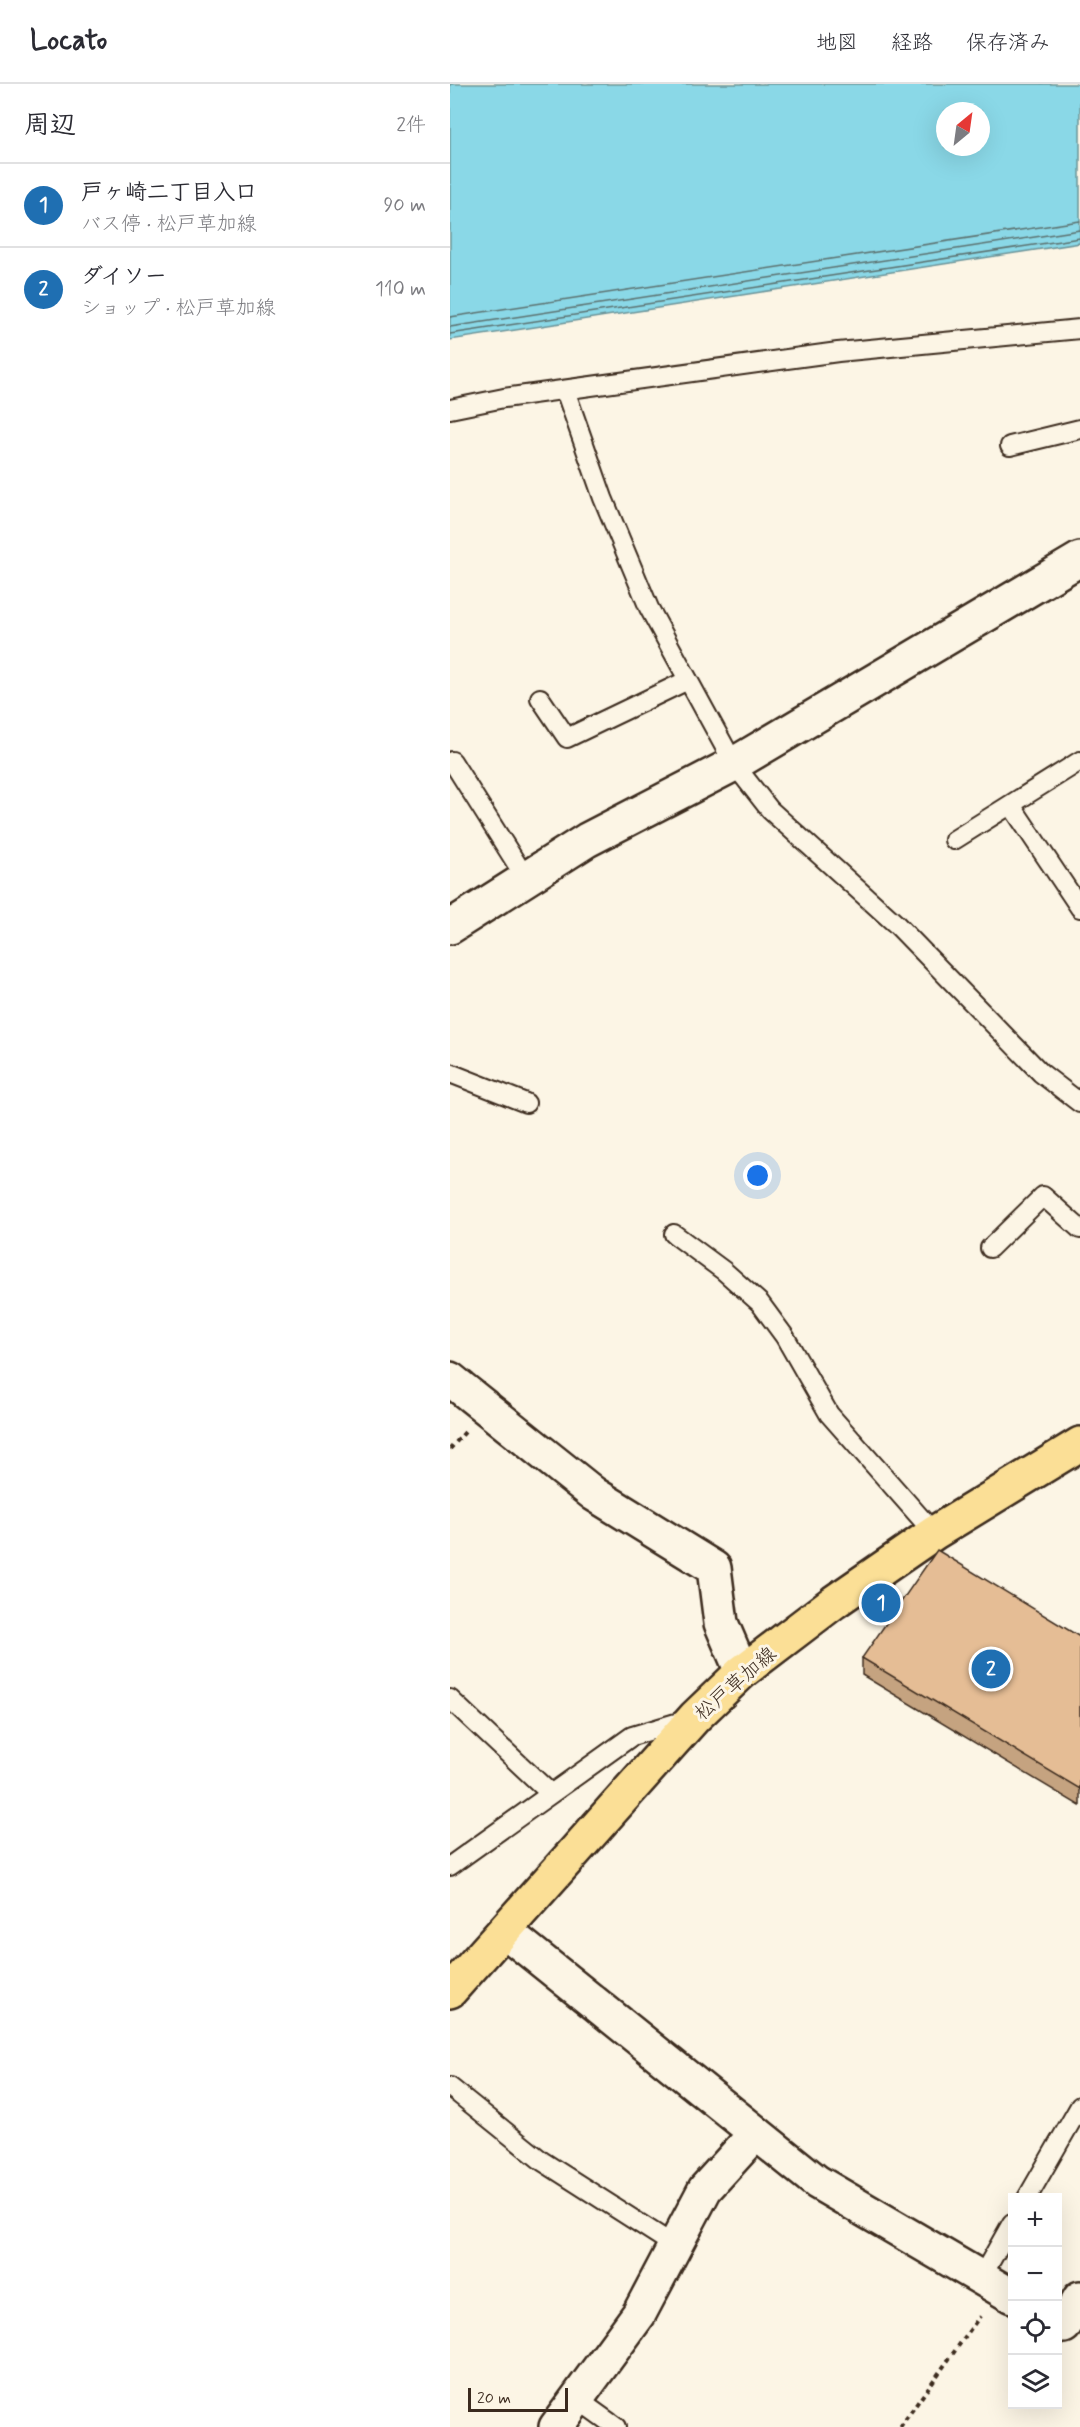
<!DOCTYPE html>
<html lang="ja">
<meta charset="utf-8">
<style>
:root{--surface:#fff;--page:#f7f7f7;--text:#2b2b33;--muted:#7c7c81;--line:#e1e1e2;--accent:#1f6fb2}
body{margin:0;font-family:Mynerve,"Klee One",sans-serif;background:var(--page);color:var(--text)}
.controls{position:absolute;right:18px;bottom:18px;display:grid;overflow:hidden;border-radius:0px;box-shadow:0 6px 24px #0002}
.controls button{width:54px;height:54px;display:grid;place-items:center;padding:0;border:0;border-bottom:2px solid var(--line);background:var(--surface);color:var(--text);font:30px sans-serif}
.compass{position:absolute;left:486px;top:18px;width:54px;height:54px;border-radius:50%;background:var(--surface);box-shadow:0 6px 24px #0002;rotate:29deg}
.scale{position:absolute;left:18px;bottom:15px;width:100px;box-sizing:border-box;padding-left:6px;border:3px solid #3b2a1e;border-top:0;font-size:16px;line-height:21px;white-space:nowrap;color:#3b2a1e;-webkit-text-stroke:4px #fcf5e5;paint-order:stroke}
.you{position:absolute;left:308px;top:1092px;width:21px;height:21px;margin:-15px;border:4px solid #fff;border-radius:50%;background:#1a73e8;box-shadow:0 0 0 9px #1a73e833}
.badge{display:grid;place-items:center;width:39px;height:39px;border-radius:50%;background:var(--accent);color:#fff;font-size:20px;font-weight:700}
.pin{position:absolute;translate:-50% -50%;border:3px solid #fff;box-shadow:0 2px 6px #0006}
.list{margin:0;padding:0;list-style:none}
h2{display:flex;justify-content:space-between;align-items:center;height:78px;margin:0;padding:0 24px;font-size:26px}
h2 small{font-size:20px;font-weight:400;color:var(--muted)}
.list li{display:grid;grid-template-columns:39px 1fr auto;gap:18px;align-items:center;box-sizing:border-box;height:84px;padding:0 24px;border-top:2px solid var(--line)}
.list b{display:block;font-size:22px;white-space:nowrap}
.list p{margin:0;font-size:20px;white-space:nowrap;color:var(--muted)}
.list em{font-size:20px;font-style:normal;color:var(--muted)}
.icon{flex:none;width:33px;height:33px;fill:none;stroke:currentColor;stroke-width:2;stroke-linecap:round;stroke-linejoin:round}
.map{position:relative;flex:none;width:630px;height:2343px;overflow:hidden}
header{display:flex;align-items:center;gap:36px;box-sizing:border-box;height:84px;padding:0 30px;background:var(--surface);border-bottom:2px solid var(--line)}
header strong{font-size:28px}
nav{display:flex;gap:33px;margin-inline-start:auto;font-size:21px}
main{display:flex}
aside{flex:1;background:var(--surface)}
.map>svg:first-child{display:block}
</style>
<header>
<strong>Locato</strong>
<nav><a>地図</a><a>経路</a><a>保存済み</a></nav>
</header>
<main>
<aside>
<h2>周辺<small>2件</small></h2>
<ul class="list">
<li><span class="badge">1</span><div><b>戸ヶ崎二丁目入口</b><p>バス停 · 松戸草加線</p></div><em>90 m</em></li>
<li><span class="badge">2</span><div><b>ダイソー</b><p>ショップ · 松戸草加線</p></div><em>110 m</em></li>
</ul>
</aside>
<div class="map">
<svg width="630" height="2343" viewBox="0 0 630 2343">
<rect width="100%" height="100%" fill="#fcf5e5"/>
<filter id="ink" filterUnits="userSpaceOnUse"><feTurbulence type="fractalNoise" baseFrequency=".0167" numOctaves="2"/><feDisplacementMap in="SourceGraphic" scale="12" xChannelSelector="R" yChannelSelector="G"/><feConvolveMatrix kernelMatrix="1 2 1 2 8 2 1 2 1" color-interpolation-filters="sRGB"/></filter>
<g filter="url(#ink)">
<!-- water -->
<path fill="#8ad8e7" stroke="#6a9297" stroke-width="1.5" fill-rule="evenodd" d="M 0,0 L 630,0 L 630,159 L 0,256 ZM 495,27 L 531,27 L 531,63 L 495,63 Z"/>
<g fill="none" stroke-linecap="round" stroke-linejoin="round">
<!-- shore -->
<g stroke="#5b706e" stroke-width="1.5">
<path d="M 0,233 L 630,137"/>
<path d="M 0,243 L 630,146"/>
<path d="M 0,250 L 630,154"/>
</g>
<defs>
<g id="service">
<path d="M 115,306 L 153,414 L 199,524 L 284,680 L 320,726 L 446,840 L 591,989 L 630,1019"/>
<path d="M 0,325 L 54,314 L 388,268 L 630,245"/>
<path d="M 560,362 L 630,345"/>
<path d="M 90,614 L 117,654 L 238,596"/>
<path d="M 0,678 L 2,677 L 75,793"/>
<path d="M 561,721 L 630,824"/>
<path d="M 504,756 L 630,677"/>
<path d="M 0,989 L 76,1019"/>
<path d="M 224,1150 L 274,1187 L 310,1219 L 335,1253 L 379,1330 L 484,1449"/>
<path d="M 540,1164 L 593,1112 L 630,1145"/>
<path d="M 0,1615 L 100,1709"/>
<path d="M 0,1782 L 182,1652 L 239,1635"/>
<path d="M 0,2003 L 92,2077 L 225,2162"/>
<path d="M 577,2114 L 630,2022"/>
<path d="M 531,2194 L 562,2139"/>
<path d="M 127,2315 L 166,2343"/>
</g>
<g id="minor">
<path d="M 0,843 L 137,756 L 284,680 L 630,475"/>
<path d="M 0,1295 L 144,1410 L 264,1484 L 271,1539 L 292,1588"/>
<path d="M 55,1847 L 367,2098 L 562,2212"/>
<path d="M 614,2242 L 630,2214"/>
<path d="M 106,2343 L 189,2230 L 255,2105 L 306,2049"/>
</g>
<path id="primary" d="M 0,1907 L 245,1633 L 292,1588 L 384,1518 L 484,1449 L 630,1360"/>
</defs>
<!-- service casing -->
<use href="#service" stroke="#3b2a1e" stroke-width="22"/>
<!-- minor casing -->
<use href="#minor" stroke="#3b2a1e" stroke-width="38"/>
<!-- primary casing -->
<use href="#primary" stroke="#3b2a1e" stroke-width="38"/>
<!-- path -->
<g stroke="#3b2a1e" stroke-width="4" stroke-dasharray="4.5 4.5" stroke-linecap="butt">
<path d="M 0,1365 L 15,1348"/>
<path d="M 450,2343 L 530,2232"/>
</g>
<!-- service -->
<use href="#service" stroke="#fcf5e5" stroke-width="18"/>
<!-- minor -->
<use href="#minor" stroke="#fcf5e5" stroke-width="33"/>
<!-- primary -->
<use href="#primary" stroke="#fbdf96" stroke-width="33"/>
</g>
<!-- wall -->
<path fill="#c5a380" stroke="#3b2a1e" stroke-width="1.5" d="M 630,1553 L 630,1722 L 412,1591 L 412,1574 Z"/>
<!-- building -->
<path fill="#e5bd95" stroke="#3b2a1e" stroke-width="1.5" d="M 487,1466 L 630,1553 L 630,1705 L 412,1574 Z"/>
</g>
<g text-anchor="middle" stroke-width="6" stroke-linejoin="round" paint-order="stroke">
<!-- street labels -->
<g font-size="20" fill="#3b2a1e" stroke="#fcf5e5">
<text transform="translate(285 1599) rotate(-41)" y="7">松戸草加線</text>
</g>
</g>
</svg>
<div class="controls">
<button>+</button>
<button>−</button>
<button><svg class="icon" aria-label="locate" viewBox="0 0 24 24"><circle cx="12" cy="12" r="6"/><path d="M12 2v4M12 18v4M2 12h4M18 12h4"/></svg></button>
<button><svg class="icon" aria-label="layers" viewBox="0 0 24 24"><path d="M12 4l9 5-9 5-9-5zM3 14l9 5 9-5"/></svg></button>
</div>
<svg class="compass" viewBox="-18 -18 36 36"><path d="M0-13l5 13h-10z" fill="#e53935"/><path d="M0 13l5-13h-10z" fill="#7c7c81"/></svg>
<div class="scale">20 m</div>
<div class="you"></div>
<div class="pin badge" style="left:431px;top:1519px">1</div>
<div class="pin badge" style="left:541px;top:1585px">2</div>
</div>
</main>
